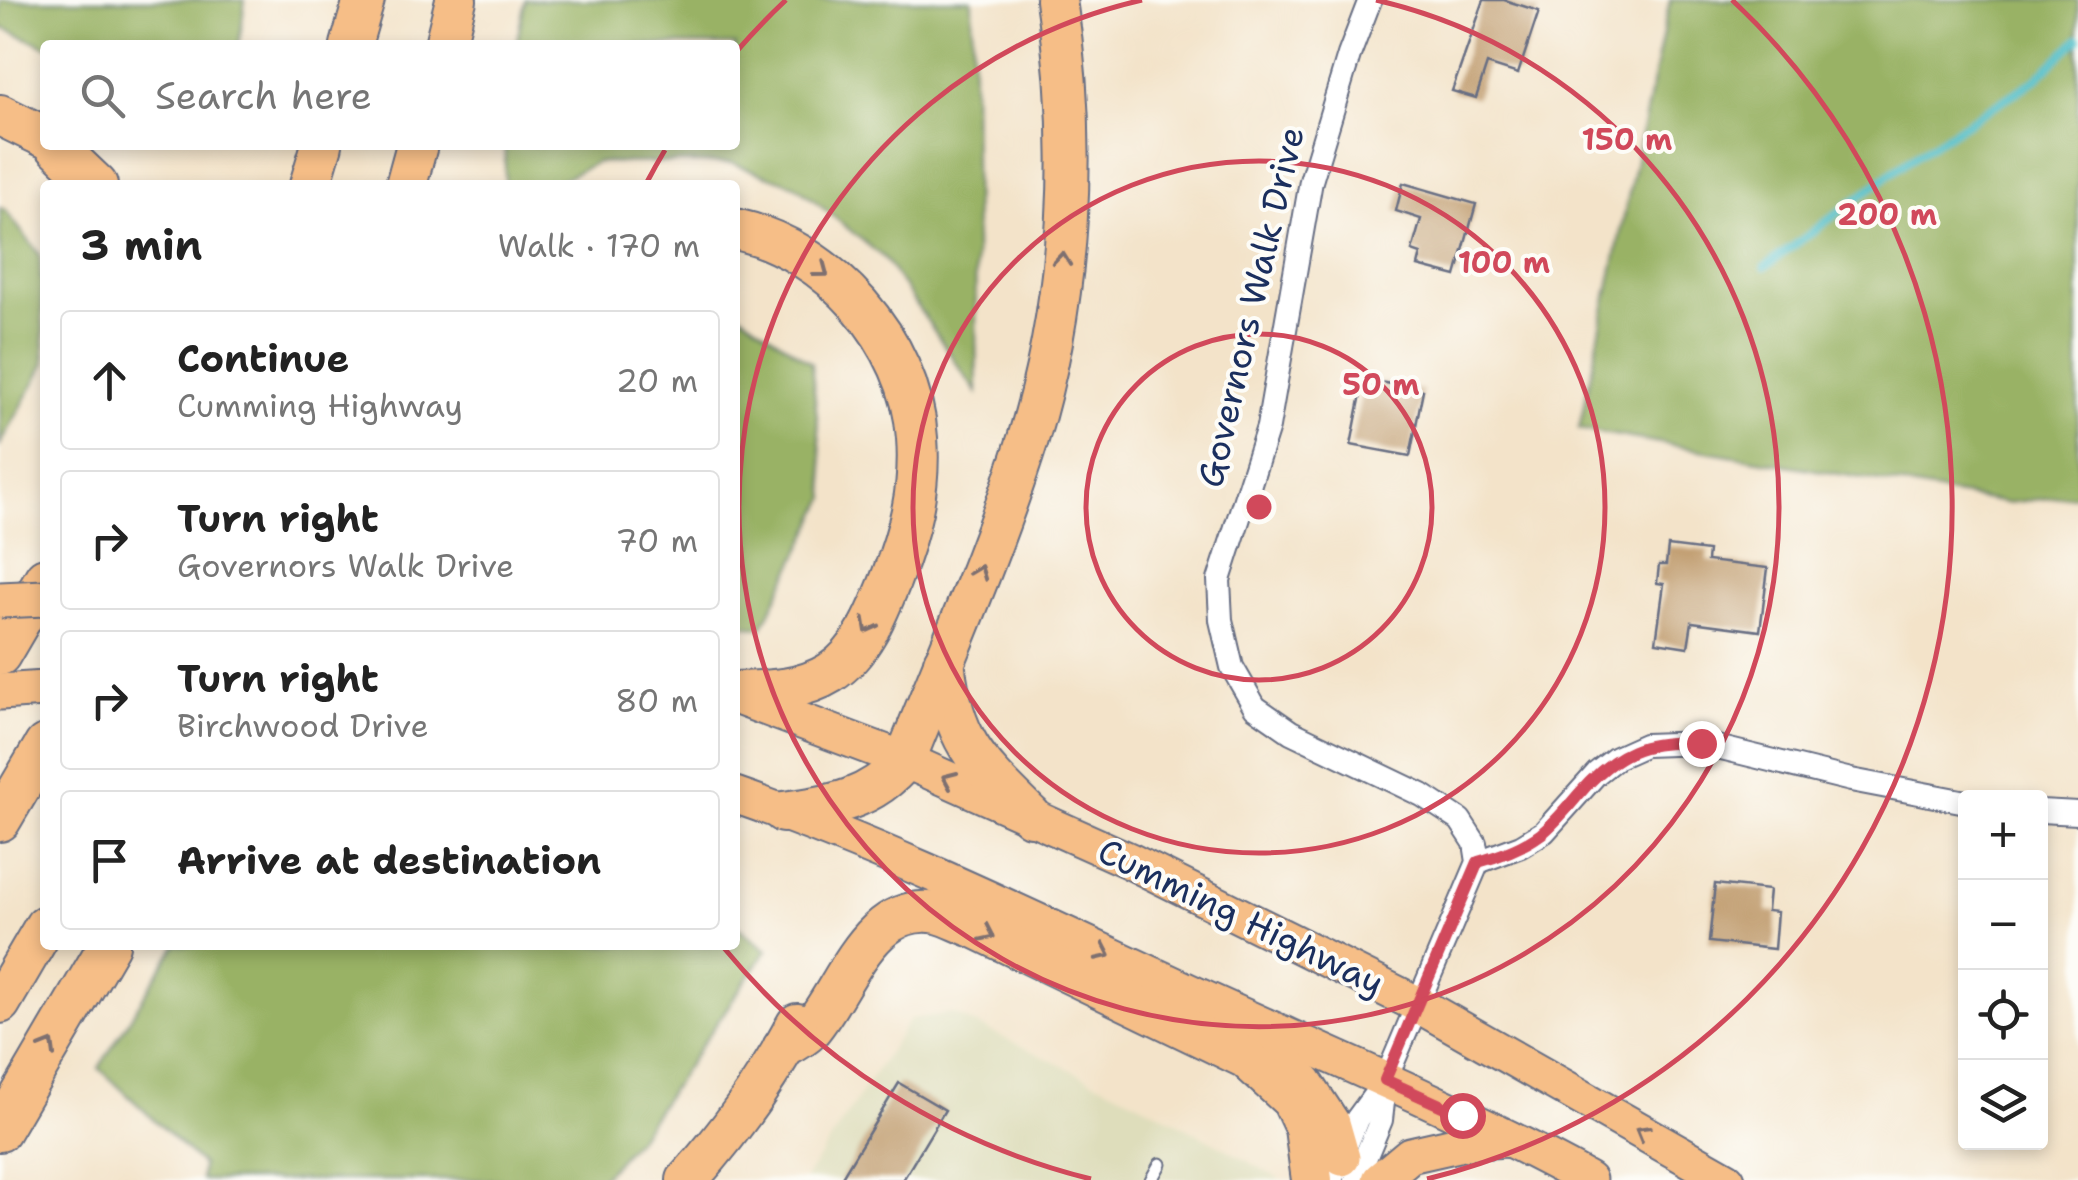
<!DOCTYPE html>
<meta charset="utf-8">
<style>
:root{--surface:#fff;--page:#f2f2f2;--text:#222;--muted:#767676;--line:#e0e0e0}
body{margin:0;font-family:"Shantell Sans",sans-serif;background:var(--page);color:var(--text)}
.controls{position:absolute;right:30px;bottom:30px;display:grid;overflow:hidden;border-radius:10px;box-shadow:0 5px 15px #0003}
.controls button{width:90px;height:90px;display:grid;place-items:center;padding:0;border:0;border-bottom:2px solid var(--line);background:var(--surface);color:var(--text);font:50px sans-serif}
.stop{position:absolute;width:30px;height:30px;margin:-22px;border:8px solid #d1495b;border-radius:50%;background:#fff}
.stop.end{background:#d1495b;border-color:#fff;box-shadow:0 2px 10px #0008}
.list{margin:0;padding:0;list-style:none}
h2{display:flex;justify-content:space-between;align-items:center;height:130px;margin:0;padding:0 40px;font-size:42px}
h2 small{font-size:32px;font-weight:400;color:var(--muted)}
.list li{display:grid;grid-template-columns:65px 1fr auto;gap:30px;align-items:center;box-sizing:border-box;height:140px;margin:0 20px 20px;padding:0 20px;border:2px solid var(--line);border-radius:10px}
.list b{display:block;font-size:38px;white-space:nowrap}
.list p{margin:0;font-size:32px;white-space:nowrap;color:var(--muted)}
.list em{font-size:32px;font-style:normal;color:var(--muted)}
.icon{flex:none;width:55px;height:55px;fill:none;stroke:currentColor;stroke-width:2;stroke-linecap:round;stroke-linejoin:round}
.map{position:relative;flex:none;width:2078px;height:1180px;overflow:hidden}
.search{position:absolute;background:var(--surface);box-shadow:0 5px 15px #0003;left:40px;top:40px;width:700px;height:110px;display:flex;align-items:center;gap:25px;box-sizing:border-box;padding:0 35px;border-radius:10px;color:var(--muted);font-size:38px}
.panel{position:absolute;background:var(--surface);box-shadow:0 5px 15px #0003;left:40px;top:180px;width:700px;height:770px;border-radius:10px}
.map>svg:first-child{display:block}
</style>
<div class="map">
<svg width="2078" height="1180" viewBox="0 0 2078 1180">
<rect width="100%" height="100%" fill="#fdfcf7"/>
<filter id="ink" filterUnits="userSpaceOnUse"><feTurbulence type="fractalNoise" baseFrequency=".01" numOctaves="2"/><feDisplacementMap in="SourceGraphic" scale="20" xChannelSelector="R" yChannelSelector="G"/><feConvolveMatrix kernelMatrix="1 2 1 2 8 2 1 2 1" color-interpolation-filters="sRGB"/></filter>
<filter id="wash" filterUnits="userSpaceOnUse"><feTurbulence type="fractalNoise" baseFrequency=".0048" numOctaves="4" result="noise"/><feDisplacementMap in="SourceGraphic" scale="40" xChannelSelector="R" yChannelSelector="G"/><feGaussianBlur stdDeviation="2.25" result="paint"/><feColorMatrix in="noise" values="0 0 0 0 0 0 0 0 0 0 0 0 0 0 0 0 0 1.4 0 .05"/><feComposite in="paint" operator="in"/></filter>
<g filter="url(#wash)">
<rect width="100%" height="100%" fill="#f3e3c9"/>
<!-- built -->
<path fill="#deddbb" d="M 952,1013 L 1155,1110 L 1282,1180 L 804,1180 L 910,1019 Z"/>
<!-- forest -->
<g fill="#99b265" stroke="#5a7062" stroke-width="2.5">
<path d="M 0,0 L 245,0 L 239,45 L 45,46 L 0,27 Z"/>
<path d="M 525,0 L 972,0 L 977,393 L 884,258 L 795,185 L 732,163 L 597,162 L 550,185 L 505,185 L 505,145 L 735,145 L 735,45 L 516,45 Z"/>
<path d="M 1670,0 L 2078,0 L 2078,495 L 2006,503 L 1579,429 Z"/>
<path d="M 0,208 L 5,210 L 40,255 L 45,364 L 0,445 Z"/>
<path d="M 735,310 L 811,363 L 826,498 L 762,628 L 735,623 Z"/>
<path d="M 735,925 L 767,950 L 639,1136 L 600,1180 L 201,1180 L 202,1165 L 99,1068 L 176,945 L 735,945 Z"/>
</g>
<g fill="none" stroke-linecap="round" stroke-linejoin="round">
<!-- stream -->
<path stroke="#51bec8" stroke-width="8" d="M 1765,267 L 1916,155 L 2035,80 L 2078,39"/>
</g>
<g id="blocks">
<!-- building -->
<g fill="#c3a075">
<path d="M 1484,0 L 1504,0 L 1539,11 L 1518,74 L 1487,64 L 1476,98 L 1452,91 Z"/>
<path d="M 1403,183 L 1476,204 L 1456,276 L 1418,266 L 1421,254 L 1412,251 L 1421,219 L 1396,211 Z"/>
<path d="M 1364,379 L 1423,390 L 1410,456 L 1351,445 Z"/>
<path d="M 1668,546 L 1708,551 L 1707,561 L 1768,568 L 1760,631 L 1692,622 L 1688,647 L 1656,642 L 1664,584 L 1657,583 L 1659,565 L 1666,565 Z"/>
<path d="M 1715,884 L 1769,890 L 1767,911 L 1777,912 L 1774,949 L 1709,942 Z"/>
<path d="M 899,1083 L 945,1110 L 903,1180 L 840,1180 Z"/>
</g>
</g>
</g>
<g filter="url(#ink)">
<use href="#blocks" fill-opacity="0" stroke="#676e83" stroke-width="2.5"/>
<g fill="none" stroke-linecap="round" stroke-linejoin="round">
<defs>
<path id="service" d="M 1151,1180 L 1160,1164"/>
<g id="minor">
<path d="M 2040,811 L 2078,813"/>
<path d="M 1478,862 L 1521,846 L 1544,832 L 1597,773 L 1616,758 L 1645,745 L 1701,743 L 1851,780 L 1966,802"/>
<path d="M 1332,1180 L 1357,1119 L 1385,1081 L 1478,862 L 1475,843 L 1460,820 L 1422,795 L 1291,732 L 1255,707 L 1232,667 L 1221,620 L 1219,580 L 1268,427 L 1311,181 L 1349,55 L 1370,0"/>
<path d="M 1356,1180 L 1381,1120 L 1385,1084"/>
</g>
<g id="primary">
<path d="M 0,692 L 45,689"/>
<path d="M 735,696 L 905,760 L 1130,861 L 1415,1003 L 1727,1180"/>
<path d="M 735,795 C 893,850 1044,925 1196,995 C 1327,1055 1461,1110 1588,1180"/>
<path d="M 1258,1031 L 1305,1082 L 1332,1123 L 1342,1158"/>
<path d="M 1380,1180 L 1410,1155 L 1472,1141 L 1509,1139"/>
</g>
<g id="motorway">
<path d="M 351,45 L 364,0"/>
<path d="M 445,45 L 456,0"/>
<path d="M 0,115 L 45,137"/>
<path d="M 55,145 L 97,185"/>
<path d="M 310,185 L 322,145"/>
<path d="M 406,185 L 417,145"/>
<path d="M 735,229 C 829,249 911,341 917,438 C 921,488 909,533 891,579 C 878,612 862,653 830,673 C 801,691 768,691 735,692"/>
<path d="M 0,655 L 45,578"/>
<path d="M 944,662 C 954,743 975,761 1031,816"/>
<path d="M 783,812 C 832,806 872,800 905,760 C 947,654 994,548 1028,439 C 1071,299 1079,144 1056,0"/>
<path d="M 0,821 L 45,745"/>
<path d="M 0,1003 L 45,926"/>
<path d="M 783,1048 C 792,1043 802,1038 809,1031 C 846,989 868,900 938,913 C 950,916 962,923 974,927 L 1246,1058 L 1292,1100 L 1305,1128 L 1312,1180"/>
<path d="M 0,1131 L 109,945"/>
<path d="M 687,1180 C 730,1133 767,1080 797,1024"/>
</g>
</defs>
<!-- service casing -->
<use href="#service" stroke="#676e83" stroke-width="15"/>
<!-- minor casing -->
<use href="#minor" stroke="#676e83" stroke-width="26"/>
<!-- primary casing -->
<use href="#primary" stroke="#676e83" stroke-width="39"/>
<!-- motorway casing -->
<use href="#motorway" stroke="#676e83" stroke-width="44"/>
<!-- service -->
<use href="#service" stroke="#fff" stroke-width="11"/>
<!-- minor -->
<use href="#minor" stroke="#fff" stroke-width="22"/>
<!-- primary -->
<use href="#primary" stroke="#f6be87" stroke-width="35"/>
<!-- motorway -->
<use href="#motorway" stroke="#f6be87" stroke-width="40"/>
<defs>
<path id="primary-bridge" d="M 0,600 L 45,598"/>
</defs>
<!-- primary-bridge casing -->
<use href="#primary-bridge" stroke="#676e83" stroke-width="39" stroke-linecap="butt"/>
<!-- primary-bridge -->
<use href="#primary-bridge" stroke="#f6be87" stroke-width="35"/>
</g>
<!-- one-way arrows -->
<defs><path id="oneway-chevron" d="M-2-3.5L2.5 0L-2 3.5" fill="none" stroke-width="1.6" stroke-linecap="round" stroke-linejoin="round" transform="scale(2.5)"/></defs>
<g stroke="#7e6f70">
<use href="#oneway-chevron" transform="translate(1062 259) rotate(-84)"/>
<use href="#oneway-chevron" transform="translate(822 271) rotate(37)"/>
<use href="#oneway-chevron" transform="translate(979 572) rotate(-69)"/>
<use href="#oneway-chevron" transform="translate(869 626) rotate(118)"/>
<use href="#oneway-chevron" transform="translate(949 779) rotate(-156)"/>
<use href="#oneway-chevron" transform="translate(988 934) rotate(25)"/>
<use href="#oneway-chevron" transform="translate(1104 953) rotate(25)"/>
<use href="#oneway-chevron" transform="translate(49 1047) rotate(-60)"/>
<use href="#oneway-chevron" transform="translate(1642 1132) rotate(-150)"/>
</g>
</g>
<g fill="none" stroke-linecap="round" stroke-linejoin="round" filter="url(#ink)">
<!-- route -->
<path stroke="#d1495b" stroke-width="12" d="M 1462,1115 L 1385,1080 L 1478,862 C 1500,856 1522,848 1541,834 C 1555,823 1567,808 1579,794 C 1616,751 1644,740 1701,743"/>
</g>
<!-- distance rings -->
<g fill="none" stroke="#d1495b" stroke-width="5">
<circle cx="1259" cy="507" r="173"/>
<circle cx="1259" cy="507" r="346"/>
<path d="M1376 0A520 520 0 1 1 1142 0"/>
<path d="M1091 1179A693 693 0 0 1 724 948M647 182A693 693 0 0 1 665 150M736 52A693 693 0 0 1 786 0M1732 0A693 693 0 0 1 1427 1179"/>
</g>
<g text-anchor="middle" stroke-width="8" stroke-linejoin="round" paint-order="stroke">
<!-- street labels -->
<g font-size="35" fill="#1b2f5e" stroke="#fdfcf7">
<text transform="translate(1251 307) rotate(-77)" y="12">Governors Walk Drive</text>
<text transform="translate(1241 917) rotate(26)" y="12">Cumming Highway</text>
</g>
</g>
<circle cx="1259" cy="507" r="15" fill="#d1495b" stroke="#fdfcf7" stroke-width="5"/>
<g font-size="30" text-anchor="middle" font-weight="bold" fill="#d1495b" stroke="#fdfcf7" stroke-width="8" stroke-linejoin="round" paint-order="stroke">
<text x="1627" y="150">150 m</text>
<text x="1887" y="225">200 m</text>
<text x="1504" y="273">100 m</text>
<text x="1381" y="395">50 m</text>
</g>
</svg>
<div class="controls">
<button>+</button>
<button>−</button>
<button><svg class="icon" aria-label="locate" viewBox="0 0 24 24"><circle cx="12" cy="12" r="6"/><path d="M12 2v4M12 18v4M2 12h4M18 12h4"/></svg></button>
<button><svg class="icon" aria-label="layers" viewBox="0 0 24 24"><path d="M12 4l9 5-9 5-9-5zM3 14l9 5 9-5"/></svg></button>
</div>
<div class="stop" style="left:1462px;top:1115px"></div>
<div class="stop end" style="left:1701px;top:743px"></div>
<div class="search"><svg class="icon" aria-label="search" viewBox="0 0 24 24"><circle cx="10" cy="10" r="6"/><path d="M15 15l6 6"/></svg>Search here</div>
<section class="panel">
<h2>3 min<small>Walk · 170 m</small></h2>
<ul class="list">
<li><svg class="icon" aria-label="ahead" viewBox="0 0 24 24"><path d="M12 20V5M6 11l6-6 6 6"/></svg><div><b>Continue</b><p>Cumming Highway</p></div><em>20 m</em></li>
<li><svg class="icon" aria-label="right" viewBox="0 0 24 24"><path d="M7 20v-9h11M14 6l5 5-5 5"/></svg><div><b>Turn right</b><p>Governors Walk Drive</p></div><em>70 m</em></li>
<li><svg class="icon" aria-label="right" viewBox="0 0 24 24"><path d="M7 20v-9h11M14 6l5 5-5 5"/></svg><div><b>Turn right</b><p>Birchwood Drive</p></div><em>80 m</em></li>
<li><svg class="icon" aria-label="arrive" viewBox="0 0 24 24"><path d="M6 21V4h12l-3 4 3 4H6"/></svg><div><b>Arrive at destination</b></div></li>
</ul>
</section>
</div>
